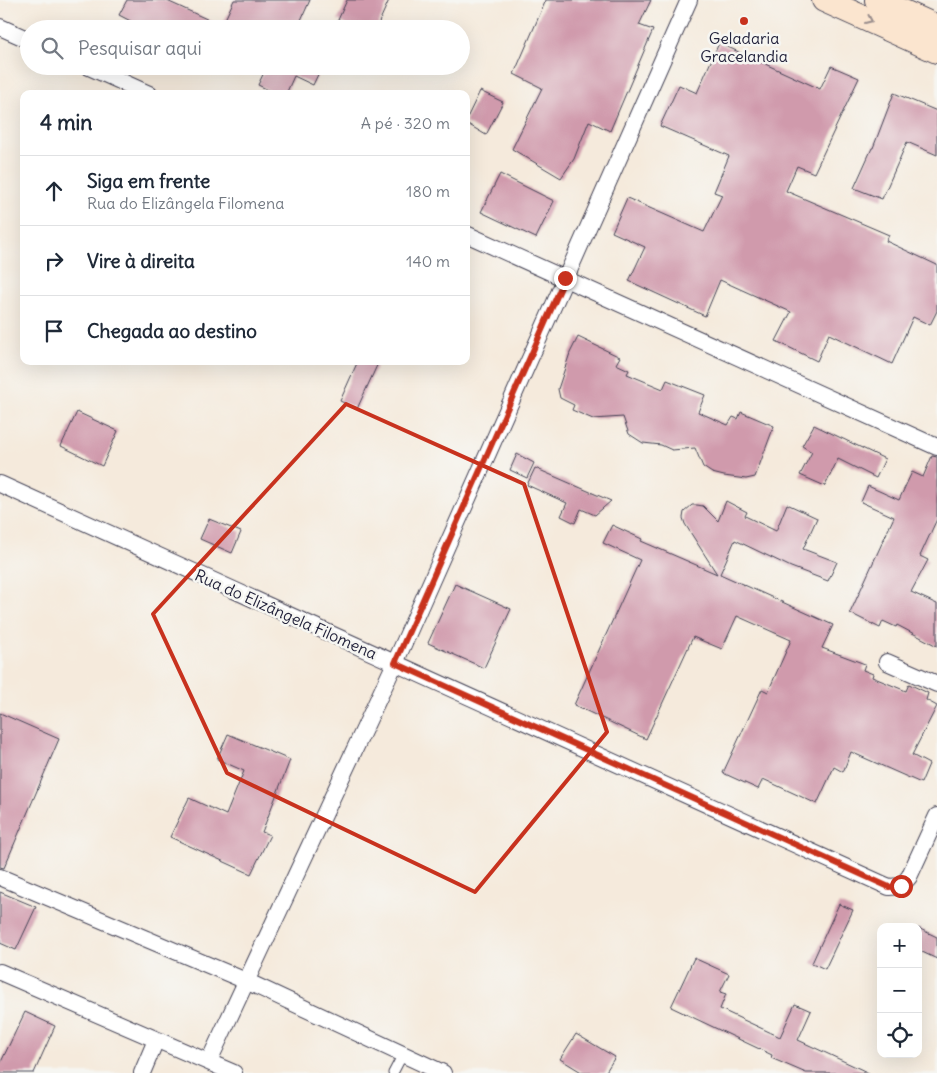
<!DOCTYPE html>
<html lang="pt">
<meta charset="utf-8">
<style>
:root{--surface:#fff;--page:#f6f6f7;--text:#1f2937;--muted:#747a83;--line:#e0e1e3}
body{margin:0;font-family:Delius,sans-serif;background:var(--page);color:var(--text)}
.controls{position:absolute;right:15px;bottom:15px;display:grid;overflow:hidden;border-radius:10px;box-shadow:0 5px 20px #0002}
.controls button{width:45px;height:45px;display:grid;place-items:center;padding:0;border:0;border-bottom:1px solid var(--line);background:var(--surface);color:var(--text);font:25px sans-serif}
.stop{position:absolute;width:15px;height:15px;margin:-11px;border:4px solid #c8321e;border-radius:50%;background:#fff}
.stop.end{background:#c8321e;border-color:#fff;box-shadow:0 1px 5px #0008}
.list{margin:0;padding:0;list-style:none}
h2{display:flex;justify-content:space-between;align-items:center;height:65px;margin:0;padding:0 20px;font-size:21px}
h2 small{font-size:16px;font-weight:400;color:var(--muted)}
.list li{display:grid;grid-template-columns:32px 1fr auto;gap:15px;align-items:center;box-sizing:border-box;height:70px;padding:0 20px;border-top:1px solid var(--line)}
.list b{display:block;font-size:19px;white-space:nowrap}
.list p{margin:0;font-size:16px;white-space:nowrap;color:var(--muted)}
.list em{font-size:16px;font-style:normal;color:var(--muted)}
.icon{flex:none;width:28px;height:28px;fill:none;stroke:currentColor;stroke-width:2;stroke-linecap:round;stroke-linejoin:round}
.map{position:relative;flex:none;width:937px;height:1073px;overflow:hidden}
.search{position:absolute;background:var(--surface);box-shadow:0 5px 20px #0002;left:20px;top:20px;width:450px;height:55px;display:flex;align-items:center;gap:12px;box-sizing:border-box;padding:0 18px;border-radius:28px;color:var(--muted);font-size:19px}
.panel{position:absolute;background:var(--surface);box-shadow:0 5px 20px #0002;left:20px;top:90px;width:450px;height:275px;border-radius:10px}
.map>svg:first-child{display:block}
</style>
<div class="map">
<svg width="937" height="1073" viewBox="0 0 937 1073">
<rect width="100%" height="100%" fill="#f6f6f2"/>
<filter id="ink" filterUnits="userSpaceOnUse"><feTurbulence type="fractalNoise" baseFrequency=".02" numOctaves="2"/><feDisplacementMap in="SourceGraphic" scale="10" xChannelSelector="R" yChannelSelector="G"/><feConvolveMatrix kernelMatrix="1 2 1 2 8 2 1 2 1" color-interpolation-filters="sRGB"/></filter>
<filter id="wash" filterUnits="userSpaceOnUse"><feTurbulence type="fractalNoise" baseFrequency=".0096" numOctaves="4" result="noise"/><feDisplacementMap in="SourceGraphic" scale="20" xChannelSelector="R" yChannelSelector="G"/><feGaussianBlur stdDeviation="1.12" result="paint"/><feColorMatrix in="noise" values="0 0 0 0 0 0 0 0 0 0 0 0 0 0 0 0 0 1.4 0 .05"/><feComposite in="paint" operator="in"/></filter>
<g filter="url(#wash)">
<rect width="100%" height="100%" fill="#f5eadc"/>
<g id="blocks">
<!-- building -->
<g fill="#d09aac">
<path d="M 127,0 L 165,0 L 222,26 L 234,0 L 310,0 L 297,29 L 146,29 L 119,15 Z"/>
<path d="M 347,0 L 389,0 L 376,29 L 357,29 L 338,20 Z"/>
<path d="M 546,0 L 651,0 L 639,25 L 653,30 L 610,131 L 589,121 L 574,159 L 561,178 L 512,149 L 542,88 L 514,74 Z"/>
<path d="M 719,43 L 820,89 L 831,66 L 859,78 L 814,173 L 797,166 L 786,191 L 889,235 L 886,241 L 937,265 L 937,311 L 930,325 L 913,317 L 892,364 L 829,334 L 817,361 L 776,341 L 791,312 L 720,280 L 705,316 L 629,281 L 645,247 L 612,232 L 627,198 L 704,232 L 722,195 L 714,192 L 729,156 L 660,126 L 679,85 L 697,93 Z"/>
<path d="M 267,66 L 322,66 L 313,85 L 294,76 L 286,94 L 277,94 L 258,85 Z"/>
<path d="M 480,91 L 503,102 L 486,135 L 466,123 L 466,120 Z"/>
<path d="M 894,93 L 937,111 L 937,155 L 907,142 L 882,199 L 854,188 L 872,148 L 873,148 Z"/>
<path d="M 500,174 L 554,201 L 536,238 L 481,212 Z"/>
<path d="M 578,337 L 620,357 L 616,364 L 629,370 L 627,374 L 663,389 L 667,380 L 705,395 L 698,412 L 728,425 L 733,417 L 738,419 L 741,412 L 774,426 L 755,477 L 746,479 L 724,476 L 712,473 L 703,467 L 695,448 L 672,450 L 661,445 L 643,443 L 629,434 L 623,417 L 593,419 L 572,410 L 574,405 L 560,398 L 558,389 L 570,353 Z"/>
<path d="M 358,361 L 379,361 L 357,409 L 340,401 Z"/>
<path d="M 77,412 L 118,431 L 102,466 L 61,446 Z"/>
<path d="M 814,425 L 885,459 L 876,478 L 838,459 L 825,486 L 800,475 L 812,452 L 802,446 Z"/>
<path d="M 517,454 L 534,463 L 527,478 L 510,470 Z"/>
<path d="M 932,456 L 937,457 L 937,519 L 920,556 L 928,560 L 911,592 L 937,604 L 937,646 L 897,625 L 896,627 L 883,621 L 880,628 L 850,613 L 894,517 L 861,502 L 868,486 L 899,500 L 912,472 L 923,477 Z"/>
<path d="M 535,468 L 611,501 L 595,515 L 581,509 L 575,523 L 561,516 L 567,503 L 527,485 Z"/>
<path d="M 726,501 L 747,512 L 745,516 L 776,531 L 787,504 L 817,518 L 803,549 L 837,562 L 828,581 L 791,567 L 735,540 L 720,574 L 833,625 L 822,648 L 865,664 L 863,670 L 873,674 L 872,677 L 906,691 L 909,684 L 928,693 L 926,700 L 937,706 L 912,755 L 929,764 L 921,783 L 851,752 L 843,772 L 834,767 L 817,804 L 763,779 L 758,789 L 723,773 L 762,689 L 768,692 L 791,640 L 737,616 L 722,649 L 693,637 L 646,739 L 574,705 L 640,560 L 603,543 L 612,525 L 642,539 L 641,541 L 717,574 L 685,524 L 683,518 L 684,512 L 692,505 L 697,505 L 703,506 L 718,521 Z"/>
<path d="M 209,519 L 241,532 L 232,553 L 200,539 Z"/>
<path d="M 455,584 L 511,609 L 484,668 L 428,643 Z"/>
<path d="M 0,713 L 59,739 L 4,868 L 0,867 Z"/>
<path d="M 228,734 L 290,760 L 262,832 L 270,835 L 251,874 L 170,837 L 189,798 L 226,815 L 244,771 L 217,759 Z"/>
<path d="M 0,892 L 36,907 L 16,950 L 0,943 Z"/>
<path d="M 839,904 L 853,910 L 825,969 L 812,963 Z"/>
<path d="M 918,928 L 937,937 L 937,959 L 918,950 Z"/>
<path d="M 694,958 L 729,974 L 720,992 L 726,994 L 720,1009 L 780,1037 L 795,1004 L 811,1011 L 798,1040 L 869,1073 L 806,1073 L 771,1058 L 772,1055 L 671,1007 Z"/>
<path d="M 25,1012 L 55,1026 L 34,1073 L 0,1073 L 0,1064 Z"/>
<path d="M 576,1034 L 615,1057 L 605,1073 L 583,1073 L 560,1059 Z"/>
</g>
</g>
</g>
<g filter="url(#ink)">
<use href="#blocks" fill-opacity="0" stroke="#424053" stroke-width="1"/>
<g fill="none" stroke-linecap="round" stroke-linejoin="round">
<defs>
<path id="service" d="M 393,1073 L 403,1054"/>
<g id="minor">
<path d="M 0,27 L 29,40"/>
<path d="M 87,66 L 149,94"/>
<path d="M 466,234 L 937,447"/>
<path d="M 0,484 L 889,887 L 901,886 L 909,877 L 937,816"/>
<path d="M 887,662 L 937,684"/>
<path d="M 0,877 L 246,981 L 443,1073"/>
<path d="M 0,972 L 234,1073"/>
<path d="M 209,1061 L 395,663 L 689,0"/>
<path d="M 142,1073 L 156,1040"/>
</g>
<g id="secondary">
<path d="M 824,0 L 937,51"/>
<path d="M 877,0 L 937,27"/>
</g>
</defs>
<!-- service casing -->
<use href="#service" stroke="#424053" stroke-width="11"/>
<!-- minor casing -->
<use href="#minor" stroke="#424053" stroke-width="18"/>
<!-- secondary casing -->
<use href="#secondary" stroke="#424053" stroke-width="26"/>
<!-- service -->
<use href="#service" stroke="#fff" stroke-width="9"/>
<!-- minor -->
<use href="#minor" stroke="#fff" stroke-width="16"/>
<!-- secondary -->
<use href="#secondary" stroke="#fbe5cf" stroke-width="24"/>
</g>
<!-- one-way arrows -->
<defs><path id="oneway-chevron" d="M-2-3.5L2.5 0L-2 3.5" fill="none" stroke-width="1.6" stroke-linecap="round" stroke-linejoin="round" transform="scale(1.25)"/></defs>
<use stroke="#998d8c" href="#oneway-chevron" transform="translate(869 20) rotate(24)"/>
</g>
<g fill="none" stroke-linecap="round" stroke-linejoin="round" filter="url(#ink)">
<!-- route -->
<path stroke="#c8321e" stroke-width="6" d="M 565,278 L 395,663 L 889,887 L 901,886"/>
</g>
<!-- marked area -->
<path fill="none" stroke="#c8321e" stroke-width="4" stroke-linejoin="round" d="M 346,404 L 524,484 L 607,732 L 475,892 L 227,773 L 153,614 Z"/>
<!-- markers -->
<circle fill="#c8321e" stroke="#f6f6f2" stroke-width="2" cx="744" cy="21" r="5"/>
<g text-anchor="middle" stroke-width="5" stroke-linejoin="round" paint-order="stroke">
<!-- poi labels -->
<g font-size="16" fill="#22223b" stroke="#f6f6f2">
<text x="744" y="44">Geladaria<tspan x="744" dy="18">Gracelandia</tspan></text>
</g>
<!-- street labels -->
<g font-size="16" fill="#22223b" stroke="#f6f6f2">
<text transform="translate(286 614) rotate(24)" y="6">Rua do Elizângela Filomena</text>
</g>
</g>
</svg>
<div class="controls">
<button>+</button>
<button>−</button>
<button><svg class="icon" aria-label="locate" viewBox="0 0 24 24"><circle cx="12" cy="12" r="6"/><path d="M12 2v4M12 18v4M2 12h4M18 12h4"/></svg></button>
</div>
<div class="stop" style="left:901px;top:886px"></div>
<div class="stop end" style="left:565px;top:278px"></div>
<div class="search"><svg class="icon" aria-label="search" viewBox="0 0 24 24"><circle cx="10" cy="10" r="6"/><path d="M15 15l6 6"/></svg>Pesquisar aqui</div>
<section class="panel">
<h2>4 min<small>A pé · 320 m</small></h2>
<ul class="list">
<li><svg class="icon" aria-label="ahead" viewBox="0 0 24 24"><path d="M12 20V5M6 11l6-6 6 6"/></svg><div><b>Siga em frente</b><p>Rua do Elizângela Filomena</p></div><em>180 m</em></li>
<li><svg class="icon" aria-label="right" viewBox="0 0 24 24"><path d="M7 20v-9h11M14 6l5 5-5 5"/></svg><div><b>Vire à direita</b></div><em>140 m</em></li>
<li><svg class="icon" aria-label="arrive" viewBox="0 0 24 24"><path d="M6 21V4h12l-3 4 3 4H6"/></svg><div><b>Chegada ao destino</b></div></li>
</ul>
</section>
</div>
